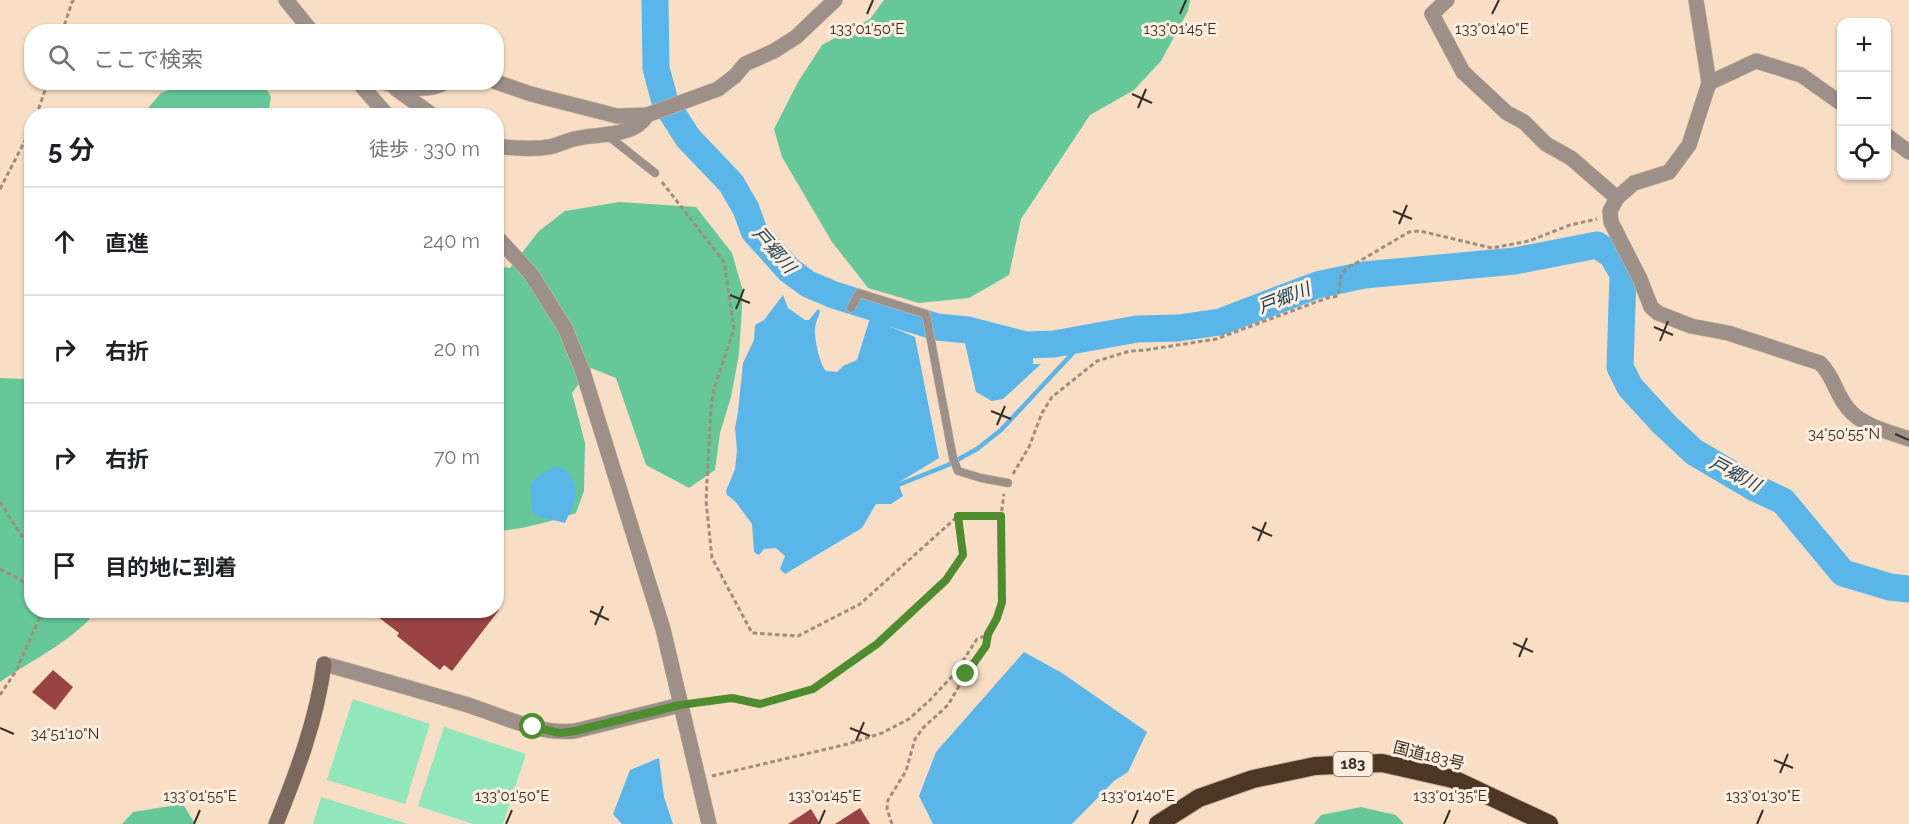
<!DOCTYPE html>
<html lang="ja">
<meta charset="utf-8">
<style>
:root{--surface:#fff;--page:#f6f6f6;--text:#202124;--muted:#757577;--line:#e0e0e0}
body{margin:0;font-family:Raleway,"Noto Sans JP",sans-serif;background:var(--page);color:var(--text)}
.controls{position:absolute;right:18px;top:18px;display:grid;overflow:hidden;border-radius:12px;box-shadow:0 2px 4px #0004}
.controls button{width:54px;height:54px;display:grid;place-items:center;padding:0;border:0;border-bottom:2px solid var(--line);background:var(--surface);color:var(--text);font:30px sans-serif}
.stop{position:absolute;width:18px;height:18px;margin:-14px;border:4px solid #4d8d2f;border-radius:50%;background:#fff}
.stop.end{background:#4d8d2f;border-color:#fff;box-shadow:0 2px 6px #0008}
.list{margin:0;padding:0;list-style:none}
h2{display:flex;justify-content:space-between;align-items:center;height:78px;margin:0;padding:0 24px;font-size:26px}
h2 small{font-size:20px;font-weight:400;color:var(--muted)}
.list li{display:grid;grid-template-columns:39px 1fr auto;gap:18px;align-items:center;box-sizing:border-box;height:108px;padding:0 24px;border-top:2px solid var(--line)}
.list b{display:block;font-size:22px;white-space:nowrap}
.list em{font-size:20px;font-style:normal;color:var(--muted)}
.icon{flex:none;width:33px;height:33px;fill:none;stroke:currentColor;stroke-width:2;stroke-linecap:round;stroke-linejoin:round}
.map{position:relative;flex:none;width:1909px;height:824px;overflow:hidden}
.search{position:absolute;background:var(--surface);box-shadow:0 2px 4px #0004;left:24px;top:24px;width:480px;height:66px;display:flex;align-items:center;gap:15px;box-sizing:border-box;padding:0 21px;border-radius:24px;color:var(--muted);font-size:22px}
.panel{position:absolute;background:var(--surface);box-shadow:0 2px 4px #0004;left:24px;top:108px;width:480px;height:510px;border-radius:24px}
.map>svg:first-child{display:block}
</style>
<div class="map">
<svg width="1909" height="824" viewBox="0 0 1909 824">
<rect width="100%" height="100%" fill="#f8dec5"/>
<!-- green -->
<g fill="#91e6bb">
<path d="M 353,699 L 430,724 L 405,804 L 327,780 Z"/>
<path d="M 444,727 L 526,754 L 503,824 L 473,824 L 418,806 Z"/>
<path d="M 321,797 L 408,824 L 313,824 Z"/>
</g>
<!-- forest -->
<g fill="#66c899">
<path d="M 884,0 L 1190,0 L 1188,11 L 1161,61 L 1134,90 L 1090,115 L 1021,219 L 1009,275 L 969,298 L 919,303 L 868,288 L 832,242 L 782,157 L 774,129 L 798,82 L 822,45 L 870,19 Z"/>
<path d="M 188,83 L 263,83 L 271,97 L 268,115 L 142,115 L 161,93 Z"/>
<path d="M 619,202 L 696,207 L 732,253 L 743,291 L 739,354 L 731,397 L 720,433 L 715,470 L 689,488 L 646,465 L 616,378 L 591,368 L 572,393 L 585,443 L 584,491 L 576,513 C 550,522 524,529 497,531 L 497,266 L 510,268 L 539,231 L 565,211 Z"/>
<path d="M 31,373 L 32,610 L 96,611 C 80,636 26,664 0,682 L 0,378 L 24,379 Z"/>
<path d="M 183,804 L 195,824 L 122,824 L 133,812 Z"/>
<path d="M 1361,807 L 1396,815 L 1404,824 L 1314,824 L 1321,815 Z"/>
</g>
<!-- water -->
<g fill="#5ab5e9">
<path d="M 783,295 L 788,308 L 805,320 L 809,320 L 818,309 L 820,311 C 819,317 815,323 815,329 C 814,338 820,365 826,371 L 837,372 L 843,366 L 857,360 L 870,318 L 915,337 L 939,458 L 898,483 L 903,496 L 891,504 L 876,504 L 862,528 L 785,574 L 780,569 L 785,556 L 776,548 L 764,549 L 759,555 L 754,552 L 752,524 L 735,501 L 727,495 L 726,491 L 735,469 L 737,450 L 735,428 L 738,412 L 743,363 L 754,340 L 755,325 L 764,320 Z"/>
<path d="M 964,339 C 989,347 1014,354 1041,354 L 1033,356 L 1033,364 L 1041,364 L 1003,399 L 992,401 L 976,392 Z"/>
<path d="M 553,467 L 566,469 C 582,493 576,498 565,523 L 533,515 C 530,486 525,482 553,467 Z"/>
<path d="M 1024,652 L 1062,673 L 1147,732 L 1128,772 L 1114,781 L 1072,824 L 933,824 L 919,796 L 936,752 Z"/>
<path d="M 659,758 L 664,797 L 673,824 L 622,824 L 613,814 L 630,770 Z"/>
</g>
<g fill="none" stroke-linecap="round" stroke-linejoin="round">
<!-- stream -->
<path stroke="#5ab5e9" stroke-width="4.5" d="M 893,487 L 948,465 L 977,449 L 1001,430 L 1085,340"/>
<!-- river -->
<path stroke="#5ab5e9" stroke-width="27" d="M 655,0 L 656,68 L 665,102 L 688,138 L 731,183 L 746,209 L 754,231 L 789,270 L 808,284 L 834,295 L 937,327 L 968,330 L 1026,345 L 1054,344 L 1137,329 L 1178,328 L 1220,322 L 1317,285 L 1364,275 L 1515,261 L 1597,245 L 1612,255 L 1623,274 L 1620,367 L 1630,387 L 1664,424 L 1694,452 L 1755,488 L 1783,501 L 1843,573 L 1890,587 L 1909,589"/>
</g>
<!-- building -->
<g fill="#994345">
<path d="M 369,610 L 499,610 L 452,671 L 444,665 L 440,670 L 397,636 L 399,633 Z"/>
<path d="M 53,670 L 73,687 L 55,710 L 32,692 Z"/>
<path d="M 860,808 L 870,824 L 835,824 Z"/>
<path d="M 811,809 L 820,824 L 788,824 Z"/>
</g>
<g fill="none" stroke-linecap="round" stroke-linejoin="round">
<defs>
<g id="lane">
<path d="M 607,135 L 655,173"/>
<path d="M 851,308 L 859,293 L 926,314 L 953,458 L 958,471 L 981,478 L 1008,483"/>
</g>
<g id="street">
<path d="M 286,0 L 312,32"/>
<path d="M 1447,0 L 1432,14 L 1463,72 L 1507,113 L 1524,122 L 1546,144 L 1571,158 L 1617,198"/>
<path d="M 1696,0 L 1709,83 L 1689,145 L 1669,172 L 1634,183 L 1617,198 L 1610,211 L 1611,222 L 1640,279 L 1651,307 L 1658,313 L 1691,326 L 1728,333 L 1820,363 C 1833,376 1834,388 1844,403 C 1857,425 1887,431 1909,439"/>
<path d="M 358,82 L 388,116"/>
<path d="M 382,82 C 402,88 427,93 446,82"/>
<path d="M 496,82 L 531,94 L 617,116 L 647,115 L 718,89 L 735,76 L 745,64 L 774,51 L 796,37 L 835,0"/>
<path d="M 1709,83 L 1756,61 L 1801,75 L 1842,104"/>
<path d="M 396,89 L 434,116"/>
<path d="M 1886,135 L 1909,152"/>
<path d="M 496,146 C 513,148 531,150 548,147 C 557,146 565,141 574,139 C 597,133 634,138 647,115"/>
<path d="M 496,236 L 531,274 L 565,328 L 583,372 L 663,629 L 709,824"/>
<path d="M 324,664 C 372,677 420,691 468,705 C 502,716 539,735 575,731 L 680,705"/>
</g>
<path id="secondary" d="M 276,824 C 297,772 317,719 324,664"/>
<path id="highway" d="M 1158,824 L 1199,798 L 1253,779 L 1315,766 L 1382,763 L 1453,779 L 1549,824"/>
</defs>
<!-- lane casing -->
<use href="#lane" stroke="#d2bba5" stroke-width="9"/>
<!-- street casing -->
<use href="#street" stroke="#d2bba5" stroke-width="16"/>
<!-- secondary casing -->
<use href="#secondary" stroke="#d2bba5" stroke-width="16"/>
<!-- highway casing -->
<use href="#highway" stroke="#d2bba5" stroke-width="20"/>
<!-- path -->
<g stroke="#9f8c7b" stroke-width="3" stroke-dasharray="4.5 3" stroke-linecap="butt">
<path d="M 62,32 L 72,2 L 74,0"/>
<path d="M 36,116 L 48,82"/>
<path d="M 662,182 L 724,262 L 734,329 L 714,389 L 711,407 L 706,501 L 712,558 L 752,633 L 798,636 L 860,604 L 958,516 L 1001,516"/>
<path d="M 0,189 L 32,127"/>
<path d="M 1013,474 L 1029,447 L 1042,413 L 1052,397 L 1097,361 L 1130,351 L 1146,350 L 1216,339 L 1327,298 L 1338,296 L 1341,275 L 1346,269 L 1409,232 L 1420,231 L 1492,248 L 1529,241 L 1570,225 L 1597,219"/>
<path d="M 0,502 L 32,552"/>
<path d="M 0,569 L 18,578 L 32,589"/>
<path d="M 0,695 L 16,671 L 43,610"/>
<path d="M 694,703 L 731,698 L 761,704 L 813,689 L 877,644 L 946,580 L 963,555 L 958,516"/>
<path d="M 712,776 L 848,744 L 882,733 L 909,719 L 930,700 L 955,673 L 977,639 L 988,635 L 997,618 L 1002,602 L 1001,516 L 1004,494"/>
<path d="M 892,824 L 887,809 L 888,800 L 906,771 L 915,739 L 924,727 L 948,705 L 966,674 L 986,646 L 988,635"/>
</g>
<!-- lane -->
<use href="#lane" stroke="#9d9088" stroke-width="8"/>
<!-- street -->
<use href="#street" stroke="#9d9088" stroke-width="15"/>
<!-- secondary -->
<use href="#secondary" stroke="#7b695d" stroke-width="15"/>
<!-- highway -->
<use href="#highway" stroke="#4e3625" stroke-width="18"/>
</g>
<g fill="none" stroke-linecap="round" stroke-linejoin="round">
<!-- route -->
<path stroke="#4d8d2f" stroke-width="8" d="M 533,727 L 560,733 L 575,731 L 680,705 L 732,698 L 760,704 L 813,689 L 877,644 L 946,580 L 963,555 L 958,516 L 1001,516 L 1002,602 L 997,618 L 988,634 L 986,646 L 966,674"/>
</g>
<!-- ticks -->
<path fill="none" stroke="#382e25" stroke-width="2" d="M 867,14 L 873,0M 1180,14 L 1186,0M 1492,14 L 1499,0M 1132,94 L 1152,103M 1138,108 L 1146,89M 1393,211 L 1412,219M 1399,224 L 1407,205M 730,295 L 750,303M 736,309 L 744,289M 1654,327 L 1673,335M 1660,341 L 1668,321M 991,411 L 1011,419M 997,425 L 1005,406M 1895,434 L 1909,440M 1252,527 L 1272,536M 1258,541 L 1266,522M 590,611 L 609,620M 595,625 L 603,606M 1513,643 L 1533,652M 1519,657 L 1527,638M 0,728 L 14,734M 850,728 L 870,736M 856,741 L 864,722M 1774,760 L 1793,768M 1780,773 L 1788,754M 194,824 L 200,810M 506,824 L 512,810M 819,824 L 825,810M 1132,824 L 1138,810M 1444,824 L 1450,810M 1757,824 L 1763,810"/>
<g text-anchor="middle" stroke-width="6" stroke-linejoin="round" paint-order="stroke">
<!-- shield labels -->
<rect fill="#fdedde" stroke="#73675c" stroke-width="1.5" x="1333.5" y="752" width="39" height="24" rx="4.5"/>
<g font-size="15" font-weight="bold" fill="#382e25">
<text x="1353" y="769">183</text>
</g>
<!-- street labels -->
<g font-size="16" fill="#382e25" stroke="#fdedde">
<text transform="translate(1429 755) rotate(14)" y="6">国道183号</text>
</g>
<!-- water labels -->
<g font-size="18" font-style="italic" fill="#1a4157" stroke="#fdedde">
<text transform="translate(774 250) rotate(49)" y="6">戸郷川</text>
<text transform="translate(1284 298) rotate(-21)" y="6">戸郷川</text>
<text transform="translate(1735 474) rotate(28)" y="6">戸郷川</text>
</g>
</g>
<g font-size="15" text-anchor="middle" fill="#382e25" stroke="#fdedde" stroke-width="6" stroke-linejoin="round" paint-order="stroke">
<text x="867" y="34">133°01'50"E</text>
<text x="1180" y="34">133°01'45"E</text>
<text x="1492" y="34">133°01'40"E</text>
<text x="1844" y="439">34°50'55"N</text>
<text x="65" y="739">34°51'10"N</text>
<text x="200" y="801">133°01'55"E</text>
<text x="512" y="801">133°01'50"E</text>
<text x="825" y="801">133°01'45"E</text>
<text x="1138" y="801">133°01'40"E</text>
<text x="1450" y="801">133°01'35"E</text>
<text x="1763" y="801">133°01'30"E</text>
</g>
</svg>
<div class="controls">
<button>+</button>
<button>−</button>
<button><svg class="icon" aria-label="locate" viewBox="0 0 24 24"><circle cx="12" cy="12" r="6"/><path d="M12 2v4M12 18v4M2 12h4M18 12h4"/></svg></button>
</div>
<div class="stop" style="left:533px;top:727px"></div>
<div class="stop end" style="left:966px;top:674px"></div>
<div class="search"><svg class="icon" aria-label="search" viewBox="0 0 24 24"><circle cx="10" cy="10" r="6"/><path d="M15 15l6 6"/></svg>ここで検索</div>
<section class="panel">
<h2>5 分<small>徒歩 · 330 m</small></h2>
<ul class="list">
<li><svg class="icon" aria-label="ahead" viewBox="0 0 24 24"><path d="M12 20V5M6 11l6-6 6 6"/></svg><div><b>直進</b></div><em>240 m</em></li>
<li><svg class="icon" aria-label="right" viewBox="0 0 24 24"><path d="M7 20v-9h11M14 6l5 5-5 5"/></svg><div><b>右折</b></div><em>20 m</em></li>
<li><svg class="icon" aria-label="right" viewBox="0 0 24 24"><path d="M7 20v-9h11M14 6l5 5-5 5"/></svg><div><b>右折</b></div><em>70 m</em></li>
<li><svg class="icon" aria-label="arrive" viewBox="0 0 24 24"><path d="M6 21V4h12l-3 4 3 4H6"/></svg><div><b>目的地に到着</b></div></li>
</ul>
</section>
</div>
